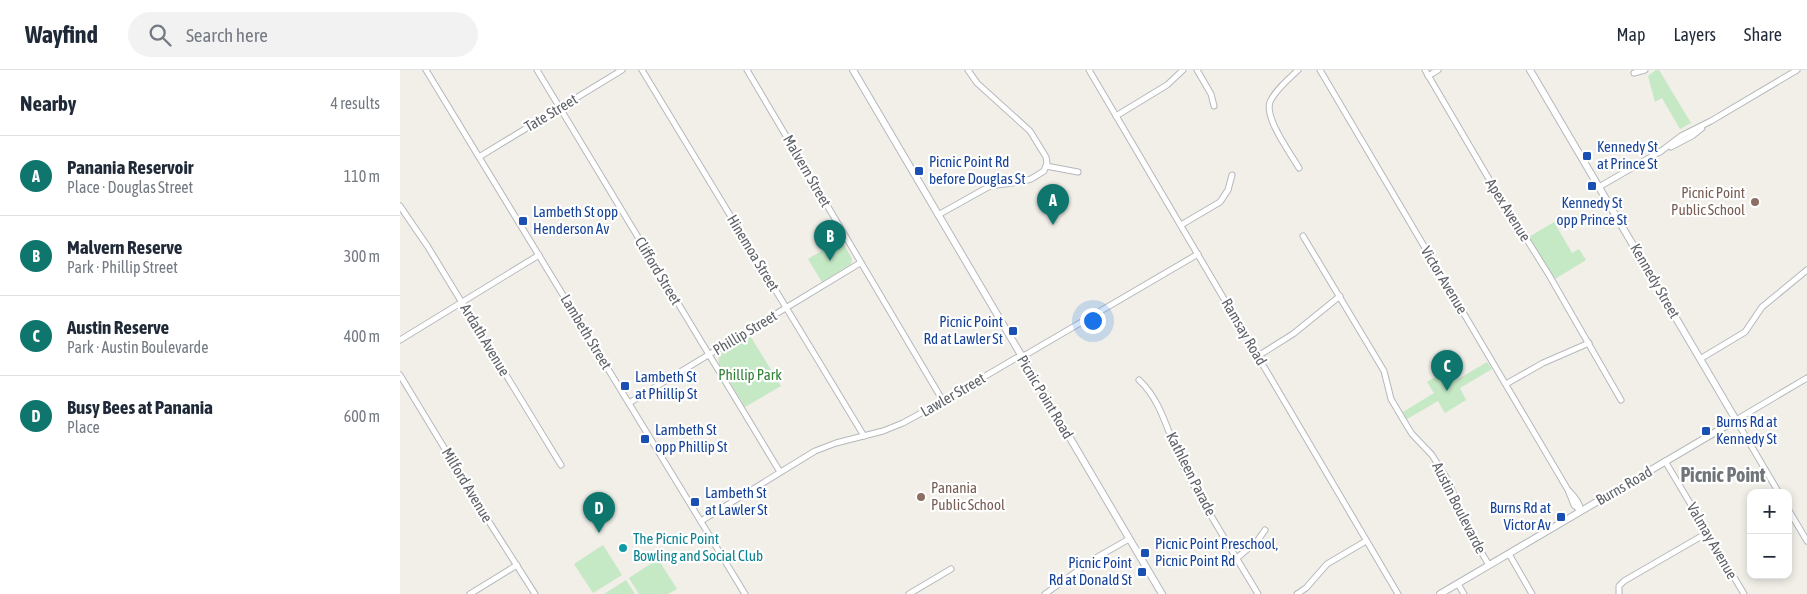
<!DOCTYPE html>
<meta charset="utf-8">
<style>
:root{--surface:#fff;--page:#f2f2f3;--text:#1f2937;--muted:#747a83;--line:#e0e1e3;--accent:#0f766e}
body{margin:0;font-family:"Asap Condensed",sans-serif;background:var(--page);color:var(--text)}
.controls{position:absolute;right:15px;bottom:15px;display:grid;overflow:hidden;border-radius:10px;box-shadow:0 2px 8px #0003}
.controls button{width:45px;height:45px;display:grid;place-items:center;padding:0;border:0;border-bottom:1px solid var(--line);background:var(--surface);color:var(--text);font:25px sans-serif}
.you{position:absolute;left:692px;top:250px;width:18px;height:18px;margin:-12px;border:4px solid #fff;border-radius:50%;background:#1a73e8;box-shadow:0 0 0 8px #1a73e833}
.badge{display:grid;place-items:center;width:32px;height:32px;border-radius:50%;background:var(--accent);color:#fff;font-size:16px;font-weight:700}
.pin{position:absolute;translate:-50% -41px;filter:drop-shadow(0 1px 2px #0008)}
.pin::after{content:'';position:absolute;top:26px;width:18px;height:15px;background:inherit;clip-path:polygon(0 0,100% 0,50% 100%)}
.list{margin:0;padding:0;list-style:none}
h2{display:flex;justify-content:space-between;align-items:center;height:65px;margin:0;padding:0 20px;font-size:21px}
h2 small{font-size:16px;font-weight:400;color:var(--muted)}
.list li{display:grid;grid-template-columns:32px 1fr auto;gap:15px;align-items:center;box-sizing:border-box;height:80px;padding:0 20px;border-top:1px solid var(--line)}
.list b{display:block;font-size:19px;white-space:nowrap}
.list p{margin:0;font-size:16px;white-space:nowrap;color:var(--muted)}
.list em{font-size:16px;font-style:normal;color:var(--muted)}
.icon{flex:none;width:28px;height:28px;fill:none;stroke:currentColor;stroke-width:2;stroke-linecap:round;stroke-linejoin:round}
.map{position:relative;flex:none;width:1407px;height:524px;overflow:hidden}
header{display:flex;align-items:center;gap:30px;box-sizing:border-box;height:70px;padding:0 25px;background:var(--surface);border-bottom:1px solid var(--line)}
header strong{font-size:24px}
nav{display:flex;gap:28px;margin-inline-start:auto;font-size:18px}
.search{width:350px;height:45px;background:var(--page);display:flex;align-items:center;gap:12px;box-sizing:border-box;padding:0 18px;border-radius:28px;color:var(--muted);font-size:19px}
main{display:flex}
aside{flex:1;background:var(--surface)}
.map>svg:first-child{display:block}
</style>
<header>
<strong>Wayfind</strong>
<div class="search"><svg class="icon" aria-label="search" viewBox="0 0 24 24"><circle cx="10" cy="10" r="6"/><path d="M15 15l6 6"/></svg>Search here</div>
<nav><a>Map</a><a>Layers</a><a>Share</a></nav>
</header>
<main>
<aside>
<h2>Nearby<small>4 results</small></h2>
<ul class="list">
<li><span class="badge">A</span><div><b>Panania Reservoir</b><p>Place · Douglas Street</p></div><em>110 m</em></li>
<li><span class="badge">B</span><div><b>Malvern Reserve</b><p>Park · Phillip Street</p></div><em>300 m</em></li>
<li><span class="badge">C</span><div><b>Austin Reserve</b><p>Park · Austin Boulevarde</p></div><em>400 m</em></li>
<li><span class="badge">D</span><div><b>Busy Bees at Panania</b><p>Place</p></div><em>600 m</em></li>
</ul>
</aside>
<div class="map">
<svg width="1407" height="524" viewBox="0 0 1407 524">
<rect width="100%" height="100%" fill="#f1efe8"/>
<!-- green -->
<g fill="#c5e8c5">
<path d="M 1256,0 L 1259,0 L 1291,53 L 1280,59 L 1262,28 L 1255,32 L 1248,6 Z"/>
<path d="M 1154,152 L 1172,183 L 1179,179 L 1186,190 L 1155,209 L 1129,167 Z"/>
<path d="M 441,169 L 452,189 L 451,194 L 422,212 L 408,189 Z"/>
<path d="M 349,264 L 381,316 L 345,337 L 319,294 C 315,279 339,271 349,264 Z"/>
<path d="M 1087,292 L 1092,299 L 1060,318 L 1066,330 L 1045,343 L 1038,331 L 1007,349 L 1003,342 L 1034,323 L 1027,312 L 1048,299 L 1055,311 Z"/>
<path d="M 203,475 L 222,505 L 193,523 L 174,494 Z"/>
<path d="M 258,489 L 277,519 L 268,524 L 239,524 L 229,508 Z"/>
<path d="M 226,510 L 235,524 L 204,524 Z"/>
</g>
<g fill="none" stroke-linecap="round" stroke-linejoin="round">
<defs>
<g id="minor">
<path d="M 26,0 L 345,524"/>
<path d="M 137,0 L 380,402"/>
<path d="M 242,0 L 464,366"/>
<path d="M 347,0 L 543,331"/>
<path d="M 689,0 L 998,524"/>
<path d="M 797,0 L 811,24 L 814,36"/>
<path d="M 898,0 C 889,9 875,20 870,32 C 864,48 891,84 899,98"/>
<path d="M 920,0 L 1168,420 L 1174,435 L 1181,441"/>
<path d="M 1025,0 L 1089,109 L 1149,205 L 1221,330"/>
<path d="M 1234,3 L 1245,0"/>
<path d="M 1028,6 L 1038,0"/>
<path d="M 716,46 L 767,15 L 783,0"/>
<path d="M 1271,77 L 1292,66 L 1302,58"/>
<path d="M 1260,82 L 1281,66 L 1311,51 L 1397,0"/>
<path d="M 79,87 L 222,0"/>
<path d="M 646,96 L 678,102"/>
<path d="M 1199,117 L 1261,81"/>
<path d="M 0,136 L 28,177 L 161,395"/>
<path d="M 538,145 L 590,116 L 620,112 L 631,109 L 644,101 L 647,93 L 646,87 L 630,61 L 577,13 L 568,0"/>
<path d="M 781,155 L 820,132 L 828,120 L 832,105"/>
<path d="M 903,166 L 984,301 L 991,329 L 1007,356 L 1012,364 L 1032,385 L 1049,412 L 1066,457 L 1089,495"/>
<path d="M 0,270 L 139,185"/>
<path d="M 858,286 L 893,264 L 940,226"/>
<path d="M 1300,289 L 1345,262 L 1362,237 L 1407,200"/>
<path d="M 0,305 L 91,455 L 135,524"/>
<path d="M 739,310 C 764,333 769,370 784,398 C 807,441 833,482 858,524"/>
<path d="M 1106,314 L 1143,293 L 1189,273"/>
<path d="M 229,333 L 460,193"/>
<path d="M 1265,391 L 1344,524"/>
<path d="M 1169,421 C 1175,427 1180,433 1181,441"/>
<path d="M 1379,423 L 1336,350 L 1407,308"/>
<path d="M 1388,439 L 1407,471"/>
<path d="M 301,451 L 415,381 L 436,373 L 483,361 L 503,353 L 543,331 L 616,288 L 627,284 L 798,184"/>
<path d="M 1109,484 L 1132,524"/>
<path d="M 837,488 L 858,470 L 865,460"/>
<path d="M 1058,514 L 1064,524"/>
<path d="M 70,524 L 117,495"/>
<path d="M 509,524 L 551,499"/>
<path d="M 645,524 L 694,489 L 729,469"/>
<path d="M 897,524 L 906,518 L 927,494 L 966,471"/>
<path d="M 1219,524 L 1219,516 L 1224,511 L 1307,463"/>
</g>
<g id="tertiary">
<path d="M 453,0 L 762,524"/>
<path d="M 1040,524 L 1336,350 L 1130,0"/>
</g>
</defs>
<!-- minor casing -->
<use href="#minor" stroke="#b5b8bc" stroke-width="7"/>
<!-- tertiary casing -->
<use href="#tertiary" stroke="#b5b8bc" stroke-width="8"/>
<!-- minor -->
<use href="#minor" stroke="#fff" stroke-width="5"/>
<!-- tertiary -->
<use href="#tertiary" stroke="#fff" stroke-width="6"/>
</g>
<!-- markers -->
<g fill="#1a4fb4" stroke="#fff" stroke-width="2">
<rect x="1182" y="81" width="10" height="10" rx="2.5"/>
<rect x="514" y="96" width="10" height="10" rx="2.5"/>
<rect x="1187" y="111" width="10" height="10" rx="2.5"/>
<rect x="118" y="146" width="10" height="10" rx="2.5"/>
<rect x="608" y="256" width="10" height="10" rx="2.5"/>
<rect x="220" y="311" width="10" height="10" rx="2.5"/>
<rect x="1301" y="356" width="10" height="10" rx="2.5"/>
<rect x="240" y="364" width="10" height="10" rx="2.5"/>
<rect x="290" y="427" width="10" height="10" rx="2.5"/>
<rect x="1156" y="442" width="10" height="10" rx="2.5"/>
<rect x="740" y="478" width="10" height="10" rx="2.5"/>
<rect x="737" y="497" width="10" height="10" rx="2.5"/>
</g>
<g fill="#8d6e63" stroke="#fff" stroke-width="2">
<circle cx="1355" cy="132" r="5"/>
<circle cx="521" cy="427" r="5"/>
</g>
<circle fill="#0f9aa8" stroke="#fff" stroke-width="2" cx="223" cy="478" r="5"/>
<g text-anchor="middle" stroke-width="4.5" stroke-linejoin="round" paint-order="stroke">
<!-- street labels -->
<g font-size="15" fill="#5f6368" stroke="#fff">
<text transform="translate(151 43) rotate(-31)" y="5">Tate Street</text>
<text transform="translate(407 101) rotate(60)" y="5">Malvern Street</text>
<text transform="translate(1108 140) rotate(58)" y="5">Apex Avenue</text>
<text transform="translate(353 183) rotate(59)" y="5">Hinemoa Street</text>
<text transform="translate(258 201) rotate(59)" y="5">Clifford Street</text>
<text transform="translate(1044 210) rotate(59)" y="5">Victor Avenue</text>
<text transform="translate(1255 211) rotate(60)" y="5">Kennedy Street</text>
<text transform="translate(186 262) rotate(59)" y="5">Lambeth Street</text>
<text transform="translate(844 262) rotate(60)" y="5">Ramsay Road</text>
<text transform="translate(345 263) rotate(-31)" y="5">Phillip Street</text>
<text transform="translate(85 270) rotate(59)" y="5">Ardath Avenue</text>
<text transform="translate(553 325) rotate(-30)" y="5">Lawler Street</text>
<text transform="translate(645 327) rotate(59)" y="5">Picnic Point Road</text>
<text transform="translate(791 404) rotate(63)" y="5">Kathleen Parade</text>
<text transform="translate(67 415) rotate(59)" y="5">Milford Avenue</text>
<text transform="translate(1224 416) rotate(-30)" y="5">Burns Road</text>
<text transform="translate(1059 438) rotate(63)" y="5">Austin Boulevarde</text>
<text transform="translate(1312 471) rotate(60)" y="5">Valmay Avenue</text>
</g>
<!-- transit labels -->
<g font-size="15" fill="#164399" stroke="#fff" text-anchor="start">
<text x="1197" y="82">Kennedy St<tspan x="1197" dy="17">at Prince St</tspan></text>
<text x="529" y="97">Picnic Point Rd<tspan x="529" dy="17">before Douglas St</tspan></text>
<text x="1192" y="138" text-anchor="middle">Kennedy St<tspan x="1192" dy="17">opp Prince St</tspan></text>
<text x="133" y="147">Lambeth St opp<tspan x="133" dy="17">Henderson Av</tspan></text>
<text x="603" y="257" text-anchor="end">Picnic Point<tspan x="603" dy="17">Rd at Lawler St</tspan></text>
<text x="235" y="312">Lambeth St<tspan x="235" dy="17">at Phillip St</tspan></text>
<text x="1316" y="357">Burns Rd at<tspan x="1316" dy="17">Kennedy St</tspan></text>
<text x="255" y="365">Lambeth St<tspan x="255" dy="17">opp Phillip St</tspan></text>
<text x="305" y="428">Lambeth St<tspan x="305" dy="17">at Lawler St</tspan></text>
<text x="1151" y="443" text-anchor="end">Burns Rd at<tspan x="1151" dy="17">Victor Av</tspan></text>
<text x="755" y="479">Picnic Point Preschool,<tspan x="755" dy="17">Picnic Point Rd</tspan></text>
<text x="732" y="498" text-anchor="end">Picnic Point<tspan x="732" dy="17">Rd at Donald St</tspan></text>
</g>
<!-- education labels -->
<g font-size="15" fill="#785e54" stroke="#fff" text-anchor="end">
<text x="1345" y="128">Picnic Point<tspan x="1345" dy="17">Public School</tspan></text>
<text x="531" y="423" text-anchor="start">Panania<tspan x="531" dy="17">Public School</tspan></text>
</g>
<!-- park labels -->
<g font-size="15" fill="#348238" stroke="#fff">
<text x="350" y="310">Phillip Park</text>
</g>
<!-- culture labels -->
<g font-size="15" fill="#0d838f" stroke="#fff" text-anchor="start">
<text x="233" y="474">The Picnic Point<tspan x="233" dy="17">Bowling and Social Club</tspan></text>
</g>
<!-- district labels -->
<g font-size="20" font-weight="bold" fill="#70757a" stroke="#fff">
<text x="1323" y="412">Picnic Point</text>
</g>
</g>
</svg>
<div class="controls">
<button>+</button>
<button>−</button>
</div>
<div class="you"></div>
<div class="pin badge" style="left:653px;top:155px">A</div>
<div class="pin badge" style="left:430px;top:191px">B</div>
<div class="pin badge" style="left:1047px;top:321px">C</div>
<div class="pin badge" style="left:199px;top:463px">D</div>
</div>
</main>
